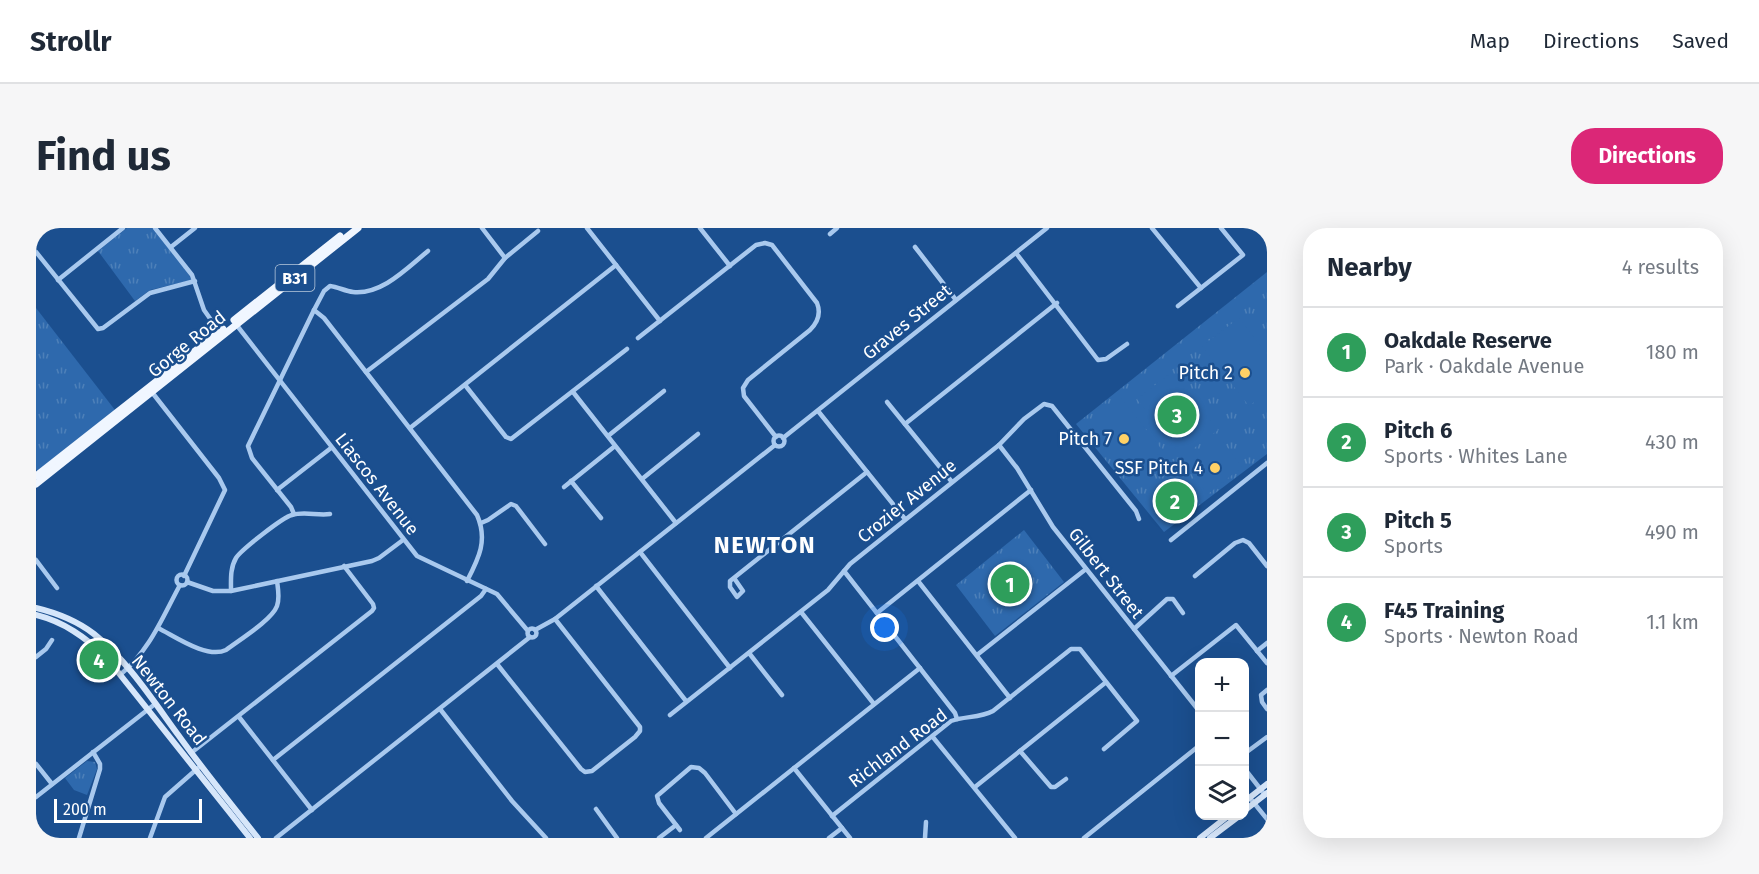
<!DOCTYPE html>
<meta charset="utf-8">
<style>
:root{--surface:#fff;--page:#f6f6f7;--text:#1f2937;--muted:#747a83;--line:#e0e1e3;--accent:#db2777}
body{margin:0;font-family:"Fira Sans",sans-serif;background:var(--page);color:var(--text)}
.controls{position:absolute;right:18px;bottom:18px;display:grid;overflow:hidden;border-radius:12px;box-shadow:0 6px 24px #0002}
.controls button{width:54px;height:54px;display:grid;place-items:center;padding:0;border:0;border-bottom:2px solid var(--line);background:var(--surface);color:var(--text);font:30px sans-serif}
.scale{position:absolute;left:18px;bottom:15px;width:148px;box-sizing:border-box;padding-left:6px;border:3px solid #fff;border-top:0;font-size:16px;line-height:21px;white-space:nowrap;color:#fff;-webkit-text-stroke:4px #1b4f8f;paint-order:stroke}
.you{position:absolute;left:849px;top:400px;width:21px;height:21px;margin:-15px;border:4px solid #fff;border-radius:50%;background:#1a73e8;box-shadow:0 0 0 9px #1a73e833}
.badge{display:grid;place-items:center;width:39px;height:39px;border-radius:50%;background:var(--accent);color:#fff;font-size:20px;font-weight:700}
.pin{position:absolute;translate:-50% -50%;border:3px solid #fff;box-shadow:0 2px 6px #0006}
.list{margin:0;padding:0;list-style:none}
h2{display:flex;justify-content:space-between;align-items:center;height:78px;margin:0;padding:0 24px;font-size:26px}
h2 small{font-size:20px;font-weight:400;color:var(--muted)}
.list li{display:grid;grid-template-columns:39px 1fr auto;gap:18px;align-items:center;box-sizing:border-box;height:90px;padding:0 24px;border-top:2px solid var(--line)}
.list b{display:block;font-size:22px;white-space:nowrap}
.list p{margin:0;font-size:20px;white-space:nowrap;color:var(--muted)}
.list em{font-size:20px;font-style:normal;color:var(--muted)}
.icon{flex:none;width:33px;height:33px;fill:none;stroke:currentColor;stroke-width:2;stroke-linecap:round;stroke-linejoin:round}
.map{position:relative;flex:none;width:1231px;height:610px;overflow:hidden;border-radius:24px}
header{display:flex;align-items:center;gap:36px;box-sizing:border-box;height:84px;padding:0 30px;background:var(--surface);border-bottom:2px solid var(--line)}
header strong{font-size:28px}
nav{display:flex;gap:33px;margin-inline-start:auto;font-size:21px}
.intro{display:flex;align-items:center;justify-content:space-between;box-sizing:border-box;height:144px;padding:0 36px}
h1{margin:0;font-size:42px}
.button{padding:15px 27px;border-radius:24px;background:var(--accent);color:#fff;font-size:21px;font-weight:700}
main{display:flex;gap:36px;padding:0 36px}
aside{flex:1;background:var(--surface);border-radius:24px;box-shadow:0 6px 24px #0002}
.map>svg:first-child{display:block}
</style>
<header>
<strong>Strollr</strong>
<nav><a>Map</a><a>Directions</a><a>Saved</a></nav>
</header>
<div class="intro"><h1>Find us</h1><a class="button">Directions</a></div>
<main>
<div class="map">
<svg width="1231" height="610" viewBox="0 0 1231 610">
<defs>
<pattern id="grass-tufts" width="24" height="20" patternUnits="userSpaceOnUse" patternTransform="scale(1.5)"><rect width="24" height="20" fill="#2e69ad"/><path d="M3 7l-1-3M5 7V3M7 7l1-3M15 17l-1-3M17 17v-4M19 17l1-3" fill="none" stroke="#4d80b9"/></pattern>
</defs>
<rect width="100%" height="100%" fill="#1b4f8f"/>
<!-- grass -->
<g fill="url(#grass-tufts)">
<path d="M 91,0 L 116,0 L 148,39 L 156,52 L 114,62 L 99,73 L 62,23 Z"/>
<path d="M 1231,44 L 1231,226 L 1128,304 L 1040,196 Z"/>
<path d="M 0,80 L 79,182 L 1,243 L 0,241 Z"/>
<path d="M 988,302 L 1028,354 L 959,408 L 920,357 Z"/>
<path d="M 51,533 L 59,534 L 61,541 L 51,567 L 38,562 L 29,550 Z"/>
</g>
<!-- pitch -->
<g fill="#2e69ad">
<path d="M 1203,90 L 1231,126 L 1231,164 L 1213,178 L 1166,118 Z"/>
<path d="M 1136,144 L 1182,202 L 1146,229 L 1101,171 Z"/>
<path d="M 1085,170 L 1127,223 L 1091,251 L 1050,198 Z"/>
<path d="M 1187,214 L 1206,239 L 1172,266 L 1152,242 Z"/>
<path d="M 1147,253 L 1160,270 L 1131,293 L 1117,276 Z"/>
</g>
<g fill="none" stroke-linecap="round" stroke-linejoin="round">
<!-- street -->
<g stroke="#a9c9ee" stroke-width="4.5">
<path d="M 119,0 L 156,47 L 168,82 L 185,106"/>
<path d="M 446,0 L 469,30"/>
<path d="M 551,0 L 624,93"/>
<path d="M 664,0 L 694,38"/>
<path d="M 1116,0 L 1165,60"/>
<path d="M 794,6 L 801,0"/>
<path d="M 135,19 L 159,0"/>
<path d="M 879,19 L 920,72"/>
<path d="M 0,24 L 62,101 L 67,100 L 114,65 L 159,53"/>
<path d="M 980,25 L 1062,132 L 1070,131 L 1091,116"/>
<path d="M 22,52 L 87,0"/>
<path d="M 1142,78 L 1207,27 L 1185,0"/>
<path d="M 278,82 L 288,90 L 441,287 C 452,312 443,330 431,353"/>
<path d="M 199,95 L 381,328 L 461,366 L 492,403"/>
<path d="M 602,110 L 720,17 L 729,15 L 736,17 L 781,75 C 785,85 782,94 774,102 L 712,152 L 707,160 L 708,168 L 740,209"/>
<path d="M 330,144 L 452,51 L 469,30 L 502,3"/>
<path d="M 429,157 L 470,209 L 475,211 L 591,121"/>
<path d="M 115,163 L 183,250 L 189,262 L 148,348"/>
<path d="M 537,164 L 640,295"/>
<path d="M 851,174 L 916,254"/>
<path d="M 782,183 L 869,291"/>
<path d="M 869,196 L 1021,75"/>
<path d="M 374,200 L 580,37"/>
<circle cx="743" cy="213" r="5.5"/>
<path d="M 572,208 L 628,163"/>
<path d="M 747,210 L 1011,0"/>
<path d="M 963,217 L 981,240 L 1017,299 L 1164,484"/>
<path d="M 606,251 L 662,206"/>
<path d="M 535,253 L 565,290"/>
<path d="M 528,259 L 579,218"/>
<path d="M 241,262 L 295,220"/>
<path d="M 258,286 L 255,279 L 216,230 L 212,218 L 278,82 L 288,63 L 294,58 C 302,59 309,63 317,64 C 346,67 371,40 392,23"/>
<path d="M 445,295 L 452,292 L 475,276 L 480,278 L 509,316"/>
<path d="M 1135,312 L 1231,235"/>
<path d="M 604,324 L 694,440"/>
<path d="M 0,332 L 21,360"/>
<path d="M 808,343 L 919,485 L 921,491"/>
<circle cx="146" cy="352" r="5.5"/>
<path d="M 1159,348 L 1199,315 L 1207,312 L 1213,315 L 1231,338"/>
<path d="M 698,350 L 707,363 L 701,369 L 694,359 L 694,353 L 831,244"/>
<path d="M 882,353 L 974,470"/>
<path d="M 151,354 L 177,363 L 195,363 L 336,333 L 343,330 L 367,312"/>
<path d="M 560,358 L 650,473"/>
<path d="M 195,363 C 195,352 194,340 200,330 C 205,322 247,289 256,287 C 268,283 282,288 294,286"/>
<path d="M 765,384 L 838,476"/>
<path d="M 841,385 L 995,262"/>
<path d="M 122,400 C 140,409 171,431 190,422 C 203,412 236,392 241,378 C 244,370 242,361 241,353"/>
<circle cx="496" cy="405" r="4.5"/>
<path d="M 1098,401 L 1131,371 L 1137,371 L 1147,385"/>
<path d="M 499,402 L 519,391 L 739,217"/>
<path d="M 1221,423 L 1231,415"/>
<path d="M 713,425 L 746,467"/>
<path d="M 941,427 L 1050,341"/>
<path d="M 0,429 L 10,421 L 16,412"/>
<path d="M 461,436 L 545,541 L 549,544 L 556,543 L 599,509 L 604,503 L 604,499 L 519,391"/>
<path d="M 85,446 C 114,422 126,390 144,357"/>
<path d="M 1135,448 L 1200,397 L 1231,435"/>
<path d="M 1231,462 L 1225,467 L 1226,474 L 1231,481"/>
<path d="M 404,481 L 476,573 L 510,610"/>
<path d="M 634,487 L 792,362 L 814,336 L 963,217 L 988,191 L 1008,176 L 1016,178 L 1100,283 L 1103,291"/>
<path d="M 203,489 L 276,582"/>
<path d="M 896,508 L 979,610"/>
<path d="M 984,523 L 1015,559 L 1019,559 L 1030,551"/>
<path d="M 155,525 L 336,383 L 338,380 L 337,376 L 308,338"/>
<path d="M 1208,526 L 1231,509"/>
<path d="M 237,532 L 445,368 L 450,361"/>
<path d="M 0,536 L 16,556"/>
<path d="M 758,540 L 814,610"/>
<path d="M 1208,540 L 1229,567"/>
<path d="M 939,559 L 1069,455"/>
<path d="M 0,569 L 119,476"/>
<path d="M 1214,570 L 1231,591"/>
<path d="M 560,581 L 581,610"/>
<path d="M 796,588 L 915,493 C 929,488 944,490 957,483 L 1035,421 L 1044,421 L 1101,493 L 1068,521"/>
<path d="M 644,602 L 623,575 L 621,568 L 655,539 L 663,540 L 669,545 L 700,586"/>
<path d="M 43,610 L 64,541 L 64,536 L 57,524"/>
<path d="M 114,610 L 129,569 L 162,540"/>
<path d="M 240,610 L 494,409"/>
<path d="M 623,610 L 640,597"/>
<path d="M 670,610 L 884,440"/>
<path d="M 793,610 L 806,600"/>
<path d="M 889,610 L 890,594"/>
<path d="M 1048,610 L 1164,517"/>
</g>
<!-- secondary -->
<g stroke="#d6e6fa" stroke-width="6">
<path d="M 0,380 C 21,385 41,393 58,406 C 92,433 118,474 143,508 C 168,543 195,576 222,610"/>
<path d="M 0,387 C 28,394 49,409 70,429 L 214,610"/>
<path d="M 1208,574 L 1231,556"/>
<path d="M 1208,583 L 1231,565"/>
<path d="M 1164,610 L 1192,588"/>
<path d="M 1174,610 L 1203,588"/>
</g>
<!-- primary -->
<g stroke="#f0f6ff" stroke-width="7">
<path d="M 198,92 L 304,8"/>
<path d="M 0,248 L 187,101"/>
<path d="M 0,256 L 322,0"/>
</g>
</g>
<!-- markers -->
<g fill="#ffd166" stroke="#1b4f8f" stroke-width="2">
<circle cx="1209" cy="145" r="6"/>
<circle cx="1088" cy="211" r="6"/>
<circle cx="1179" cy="240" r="6"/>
</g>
<g text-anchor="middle" stroke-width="5" stroke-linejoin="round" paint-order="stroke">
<!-- shield labels -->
<rect fill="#1b4f8f" stroke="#bbcadd" stroke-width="1.5" x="239.5" y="37" width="39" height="26" rx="4.5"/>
<g font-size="16" font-weight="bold" fill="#fff">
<text x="259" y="56">B31</text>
</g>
<!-- street labels -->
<g font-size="18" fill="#fff" stroke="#1b4f8f">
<text transform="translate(871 94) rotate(-39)" y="6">Graves Street</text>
<text transform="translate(151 116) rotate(-39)" y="6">Gorge Road</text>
<text transform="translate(341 256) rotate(52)" y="6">Liascos Avenue</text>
<text transform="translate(871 273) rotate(-39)" y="6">Crozier Avenue</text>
<text transform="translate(1070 345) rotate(52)" y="6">Gilbert Street</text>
<text transform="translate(133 472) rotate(52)" y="6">Newton Road</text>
<text transform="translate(862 520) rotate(-37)" y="6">Richland Road</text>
</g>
<!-- poi labels -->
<g font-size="18" fill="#fff" stroke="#1b4f8f" text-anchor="end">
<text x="1197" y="151">Pitch 2</text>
<text x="1076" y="217">Pitch 7</text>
<text x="1167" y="246">SSF Pitch 4</text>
</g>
<!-- district labels -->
<g font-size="24" font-weight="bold" letter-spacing="1.5" fill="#fff" stroke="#1b4f8f">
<text x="729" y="325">NEWTON</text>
</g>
</g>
</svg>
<div class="controls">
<button>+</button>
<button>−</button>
<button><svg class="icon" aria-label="layers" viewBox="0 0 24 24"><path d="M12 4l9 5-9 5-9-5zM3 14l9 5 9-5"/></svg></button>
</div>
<div class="scale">200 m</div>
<div class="you"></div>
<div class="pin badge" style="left:974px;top:356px;background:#2e9e5b">1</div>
<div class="pin badge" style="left:1139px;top:273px;background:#2e9e5b">2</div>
<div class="pin badge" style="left:1141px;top:187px;background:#2e9e5b">3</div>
<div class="pin badge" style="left:63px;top:432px;background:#2e9e5b">4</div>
</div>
<aside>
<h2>Nearby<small>4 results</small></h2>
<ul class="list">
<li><span class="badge" style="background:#2e9e5b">1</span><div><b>Oakdale Reserve</b><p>Park · Oakdale Avenue</p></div><em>180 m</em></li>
<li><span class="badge" style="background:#2e9e5b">2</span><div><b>Pitch 6</b><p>Sports · Whites Lane</p></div><em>430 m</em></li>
<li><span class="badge" style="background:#2e9e5b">3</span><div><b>Pitch 5</b><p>Sports</p></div><em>490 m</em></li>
<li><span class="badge" style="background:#2e9e5b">4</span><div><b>F45 Training</b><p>Sports · Newton Road</p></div><em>1.1 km</em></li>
</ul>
</aside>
</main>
